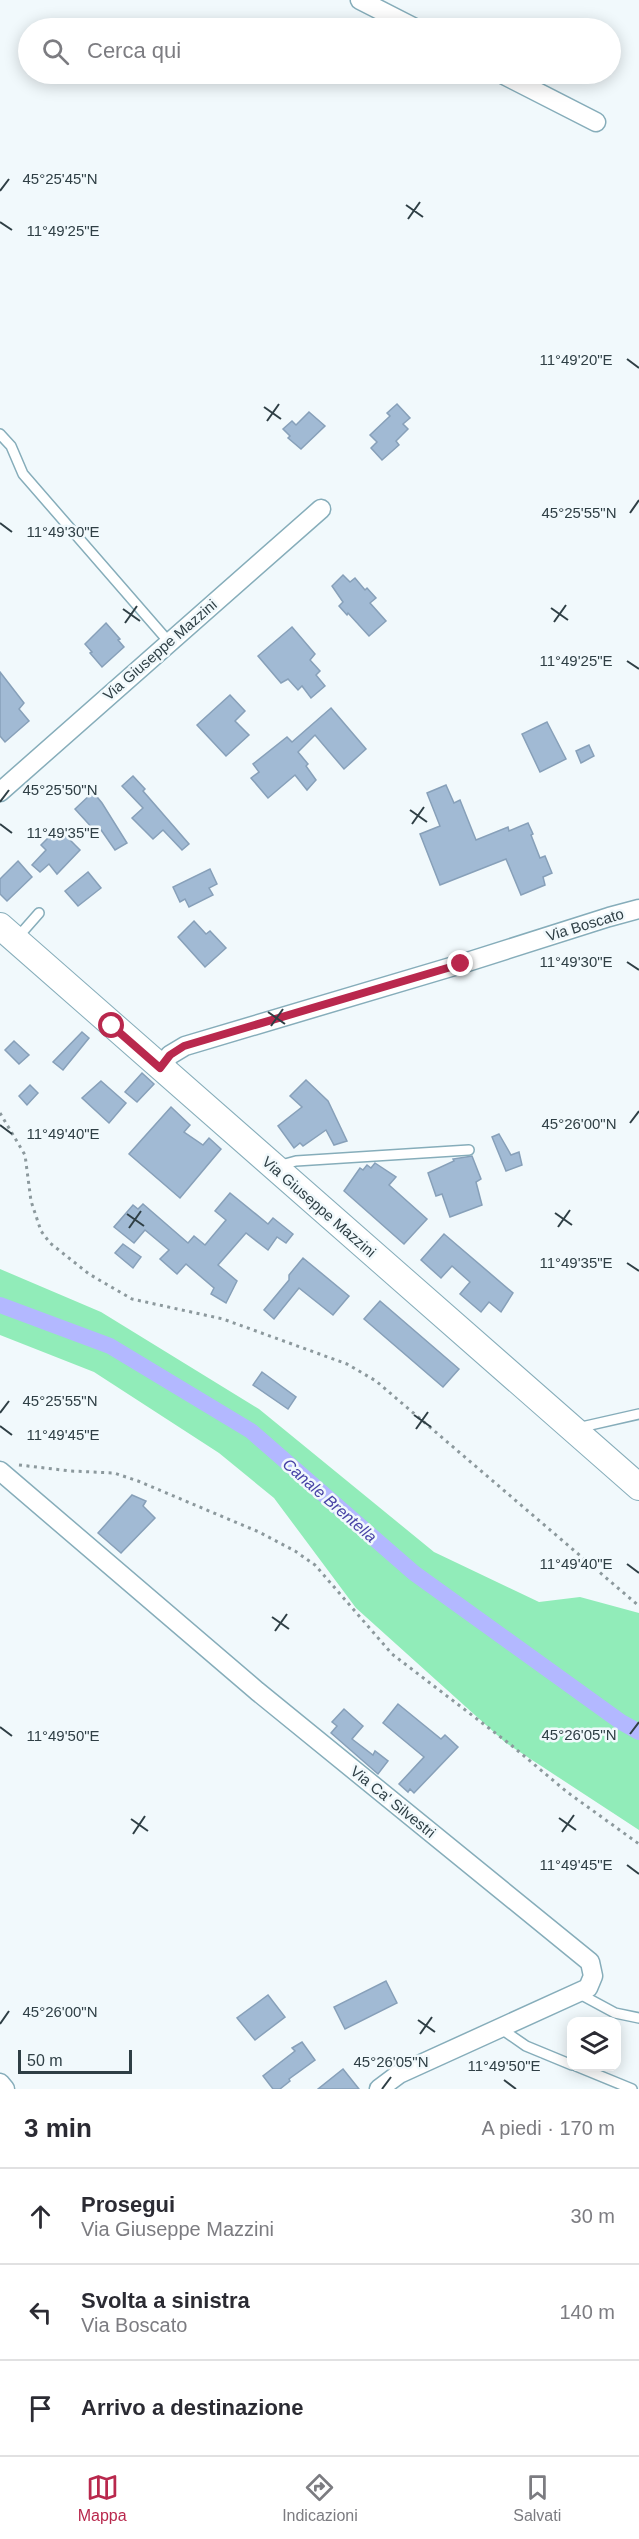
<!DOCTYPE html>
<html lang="it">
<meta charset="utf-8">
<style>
:root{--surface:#fff;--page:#f7f7f7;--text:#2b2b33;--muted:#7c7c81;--line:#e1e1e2;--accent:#b9284d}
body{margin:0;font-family:Arial,sans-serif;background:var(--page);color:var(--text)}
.controls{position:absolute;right:18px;bottom:18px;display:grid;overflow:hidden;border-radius:12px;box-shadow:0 3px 15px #0003}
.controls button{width:54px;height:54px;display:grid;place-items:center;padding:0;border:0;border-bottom:2px solid var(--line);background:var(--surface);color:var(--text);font:30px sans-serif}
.scale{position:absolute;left:18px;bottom:15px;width:114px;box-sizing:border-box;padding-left:6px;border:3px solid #2f3f45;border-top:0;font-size:16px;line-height:21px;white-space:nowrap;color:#2f3f45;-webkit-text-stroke:4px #f1f9fc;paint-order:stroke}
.stop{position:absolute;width:18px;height:18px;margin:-14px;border:4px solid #b9284d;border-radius:50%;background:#fff}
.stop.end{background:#b9284d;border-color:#fff;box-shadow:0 2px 6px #0008}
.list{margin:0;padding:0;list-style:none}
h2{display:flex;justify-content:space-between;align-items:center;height:78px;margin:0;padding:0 24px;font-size:26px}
h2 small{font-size:20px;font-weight:400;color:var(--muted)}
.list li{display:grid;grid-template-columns:39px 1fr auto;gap:18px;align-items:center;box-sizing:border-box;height:96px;padding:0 24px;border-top:2px solid var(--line)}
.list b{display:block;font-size:22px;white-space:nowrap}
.list p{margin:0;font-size:20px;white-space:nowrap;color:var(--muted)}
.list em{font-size:20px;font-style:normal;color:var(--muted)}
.icon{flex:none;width:33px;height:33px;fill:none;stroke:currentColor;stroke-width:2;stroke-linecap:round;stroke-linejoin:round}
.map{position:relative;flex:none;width:639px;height:2089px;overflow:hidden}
.search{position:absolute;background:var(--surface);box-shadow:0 3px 15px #0003;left:18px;right:18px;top:18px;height:66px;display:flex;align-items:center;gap:15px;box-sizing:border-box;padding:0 21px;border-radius:33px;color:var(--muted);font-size:22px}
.sheet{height:366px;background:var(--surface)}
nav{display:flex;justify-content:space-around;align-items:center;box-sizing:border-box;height:84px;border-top:2px solid var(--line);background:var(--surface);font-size:16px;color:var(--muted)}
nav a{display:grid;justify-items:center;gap:3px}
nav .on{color:var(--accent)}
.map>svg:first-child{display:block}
</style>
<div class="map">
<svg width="639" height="2089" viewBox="0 0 639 2089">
<rect width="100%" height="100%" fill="#f1f9fc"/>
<!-- green -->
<path fill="#91ecb9" d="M 0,1269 L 101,1312 L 259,1409 L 434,1552 L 539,1602 L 580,1597 L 639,1613 L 639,1830 L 506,1743 L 356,1608 L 274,1498 L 219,1453 L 94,1372 L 0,1335 Z"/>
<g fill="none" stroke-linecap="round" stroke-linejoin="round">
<!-- canal -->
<path stroke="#b3b8ff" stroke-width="16" d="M 0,1305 L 110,1346 L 251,1431 L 414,1573 L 621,1722 L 639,1732"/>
</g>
<!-- building -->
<g fill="#a1bad4" stroke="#87a0b9" stroke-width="1.5">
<path d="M 397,404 L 410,418 L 403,424 L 408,429 L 396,441 L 399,445 L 382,460 L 371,448 L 377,442 L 370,435 L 390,416 L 387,413 Z"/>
<path d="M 309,412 L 325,426 L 301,449 L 288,438 L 290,436 L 283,429 L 292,421 L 296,425 Z"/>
<path d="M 343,575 L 350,582 L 355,578 L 365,590 L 367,588 L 376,598 L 370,603 L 386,621 L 369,636 L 348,613 L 347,615 L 339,606 L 343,602 L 332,586 Z"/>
<path d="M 106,623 L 120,639 L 118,640 L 124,647 L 102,667 L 90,653 L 92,652 L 85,644 Z"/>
<path d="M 292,627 L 315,654 L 310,660 L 320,671 L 316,675 L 325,686 L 311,698 L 302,686 L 298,690 L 288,679 L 281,683 L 258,656 Z"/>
<path d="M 0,672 L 24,703 L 19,709 L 29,721 L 5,742 L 0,736 Z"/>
<path d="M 230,695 L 245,711 L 235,721 L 249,735 L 226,756 L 197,725 Z"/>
<path d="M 331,708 L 366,749 L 344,769 L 315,735 L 298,752 L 308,764 L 306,766 L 316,780 L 307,790 L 295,775 L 268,798 L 251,778 L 259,772 L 253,764 L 287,737 L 292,742 Z"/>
<path d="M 547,722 L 566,759 L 540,772 L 522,734 Z"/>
<path d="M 589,745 L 594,756 L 581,763 L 576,751 Z"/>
<path d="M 133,776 L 145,789 L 143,791 L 189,844 L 182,850 L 163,830 L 153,839 L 132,818 L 143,808 L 122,786 Z"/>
<path d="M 446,785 L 454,803 L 460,800 L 476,840 L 508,827 L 509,831 L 528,823 L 533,834 L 531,835 L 540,858 L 545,856 L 552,873 L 543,877 L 545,885 L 521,895 L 506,859 L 440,885 L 420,834 L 440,826 L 427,793 Z"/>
<path d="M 93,792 L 102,803 L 127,843 L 115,850 L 99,827 L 95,831 L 75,809 Z"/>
<path d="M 58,828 L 80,850 L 57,874 L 49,864 L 40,872 L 32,865 L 46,850 L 41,845 Z"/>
<path d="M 18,861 L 32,877 L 7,901 L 0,894 L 0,879 Z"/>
<path d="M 210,869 L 217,884 L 209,888 L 213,895 L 189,907 L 185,899 L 180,902 L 173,887 Z"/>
<path d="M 88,872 L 101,888 L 78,906 L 65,891 Z"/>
<path d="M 194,921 L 206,934 L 210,931 L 226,948 L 205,967 L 178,937 Z"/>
<path d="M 82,1032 L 89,1038 L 63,1070 L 53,1062 Z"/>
<path d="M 14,1041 L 29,1055 L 19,1064 L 5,1050 Z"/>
<path d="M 142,1073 L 154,1084 L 137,1102 L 125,1092 Z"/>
<path d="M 306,1080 L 328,1101 L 347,1141 L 334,1145 L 326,1130 L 303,1146 L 300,1143 L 294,1148 L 278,1126 L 302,1107 L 290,1096 Z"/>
<path d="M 101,1081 L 126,1103 L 109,1123 L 82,1098 Z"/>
<path d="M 30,1085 L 38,1093 L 27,1105 L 19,1096 Z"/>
<path d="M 171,1107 L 190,1125 L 184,1132 L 203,1145 L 209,1138 L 221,1149 L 180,1198 L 129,1154 Z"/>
<path d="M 499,1134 L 511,1155 L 519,1152 L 522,1165 L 506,1171 L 492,1137 Z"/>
<path d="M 472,1156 L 481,1179 L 476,1182 L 482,1205 L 450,1217 L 442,1194 L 436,1196 L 428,1173 L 454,1161 L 453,1159 Z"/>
<path d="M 375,1163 L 396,1177 L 389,1185 L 427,1219 L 404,1244 L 344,1191 L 360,1168 L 363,1170 L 367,1165 L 371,1168 Z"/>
<path d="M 230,1193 L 268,1224 L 273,1218 L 293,1234 L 286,1243 L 277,1237 L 268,1250 L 246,1233 L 218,1265 L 237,1281 L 226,1303 L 211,1294 L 214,1288 L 186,1264 L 177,1274 L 160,1259 L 169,1250 L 145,1230 L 134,1243 L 114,1227 L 133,1205 L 138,1209 L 143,1204 L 188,1243 L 194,1236 L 205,1245 L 226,1220 L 215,1211 Z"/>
<path d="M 444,1234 L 513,1293 L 501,1312 L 489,1302 L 481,1312 L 460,1294 L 470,1282 L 452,1266 L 441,1278 L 421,1260 Z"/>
<path d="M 123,1244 L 141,1257 L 133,1268 L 115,1253 Z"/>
<path d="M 303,1258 L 349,1296 L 333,1315 L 299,1288 L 274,1319 L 264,1310 L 289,1280 L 289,1275 Z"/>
<path d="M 380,1301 L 459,1369 L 443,1387 L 364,1319 Z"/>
<path d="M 262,1372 L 296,1397 L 288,1409 L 253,1385 Z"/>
<path d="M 132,1495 L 146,1501 L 143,1506 L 155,1518 L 121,1553 L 98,1533 Z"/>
<path d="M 398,1704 L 441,1739 L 445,1735 L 458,1747 L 414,1793 L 410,1789 L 408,1792 L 399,1784 L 424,1757 L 383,1723 Z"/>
<path d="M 344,1709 L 363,1726 L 352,1739 L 373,1755 L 375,1751 L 388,1761 L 378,1774 L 331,1733 L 337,1726 L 332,1722 Z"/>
<path d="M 386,1981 L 397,2003 L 345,2029 L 334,2007 Z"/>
<path d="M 268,1995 L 285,2017 L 255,2040 L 237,2018 Z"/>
<path d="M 302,2042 L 315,2060 L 289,2079 L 290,2081 L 280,2089 L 273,2089 L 263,2076 L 295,2051 L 292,2048 Z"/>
<path d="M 343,2069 L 359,2089 L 318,2089 Z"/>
</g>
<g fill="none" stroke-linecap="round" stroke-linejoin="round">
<defs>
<g id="lane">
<path d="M 0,434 L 11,446 L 23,474 L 169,642"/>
<path d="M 17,938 L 39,913"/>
<path d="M 280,1170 L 285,1164 L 296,1161 L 469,1150"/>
<path d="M 580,1433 L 586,1426 L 639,1414"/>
<path d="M 578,1993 L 615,2013 L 639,2018"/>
<path d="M 500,2028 L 526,2046 L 572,2065"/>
<path d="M 576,2066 L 632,2089"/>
</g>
<g id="street">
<path d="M 360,0 L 415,28"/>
<path d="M 502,74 L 596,122"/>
<path d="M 0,792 L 321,509"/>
<path d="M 160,1068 L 170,1055 L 185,1046 L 461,964 L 609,917 L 639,909"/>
<path d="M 0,1471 L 257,1691 L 590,1962 L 593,1976 L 588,1988 L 399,2074 L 379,2089"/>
<path d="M 0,2083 L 5,2089"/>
</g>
<path id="secondary" d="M 0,926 L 639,1487"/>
</defs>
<!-- lane casing -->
<use href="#lane" stroke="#86adba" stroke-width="12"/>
<!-- street casing -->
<use href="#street" stroke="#86adba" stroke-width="21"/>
<!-- secondary casing -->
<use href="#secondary" stroke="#86adba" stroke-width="28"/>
<!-- path -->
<g stroke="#8c999d" stroke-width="3" stroke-dasharray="3 4.5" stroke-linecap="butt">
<path d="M 0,1113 L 25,1155 L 31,1201 L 41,1231 L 50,1243 L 89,1274 L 132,1299 L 223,1319 L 347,1364 L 376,1381 L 639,1606"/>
<path d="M 19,1465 L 71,1471 L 114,1473 L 138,1481 L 259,1532 L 295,1551 L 315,1565 L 392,1654 L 511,1745 L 567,1792 L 639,1844"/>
</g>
<!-- lane -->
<use href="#lane" stroke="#fff" stroke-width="9"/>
<!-- street -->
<use href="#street" stroke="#fff" stroke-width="18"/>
<!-- secondary -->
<use href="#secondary" stroke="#fff" stroke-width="26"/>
</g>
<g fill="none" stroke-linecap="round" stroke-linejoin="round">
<!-- route -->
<path stroke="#b9284d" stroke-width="8" d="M 112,1026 L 160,1068 L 170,1055 L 184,1046 L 461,964"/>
</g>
<!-- ticks -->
<path fill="none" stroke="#2f3f45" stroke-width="2" d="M 0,191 L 9,179M 406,205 L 423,217M 408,219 L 420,202M 0,222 L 12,230M 627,359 L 639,368M 264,407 L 281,419M 267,421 L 279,404M 630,513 L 639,500M 0,523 L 12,532M 551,608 L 568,620M 123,609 L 140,621M 554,622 L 566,605M 125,623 L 137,606M 627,661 L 639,669M 0,802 L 9,790M 410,810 L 427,822M 0,824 L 12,833M 412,824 L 424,807M 627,962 L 639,970M 268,1012 L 285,1024M 271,1026 L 283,1009M 630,1123 L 639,1111M 0,1125 L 12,1134M 555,1213 L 572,1225M 127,1214 L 144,1226M 558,1227 L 570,1210M 129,1228 L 141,1211M 627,1263 L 639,1271M 0,1413 L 9,1401M 414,1415 L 431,1427M 0,1426 L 12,1435M 416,1429 L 428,1412M 627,1564 L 639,1573M 272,1617 L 289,1629M 275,1631 L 287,1614M 0,1727 L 12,1736M 630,1734 L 639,1722M 559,1818 L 576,1830M 131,1819 L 148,1831M 562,1832 L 574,1815M 133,1834 L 145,1816M 627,1865 L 639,1874M 418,2020 L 435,2032M 0,2024 L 9,2011M 420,2034 L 432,2017M 504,2080 L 516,2089M 382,2089 L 391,2077"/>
<g text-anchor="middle" stroke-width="5" stroke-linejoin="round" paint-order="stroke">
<!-- street labels -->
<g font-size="15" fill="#2f3f45" stroke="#f1f9fc">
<text transform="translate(160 650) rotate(-41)" y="5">Via Giuseppe Mazzini</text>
<text transform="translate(585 925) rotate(-17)" y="5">Via Boscato</text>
<text transform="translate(319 1207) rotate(41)" y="5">Via Giuseppe Mazzini</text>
<text transform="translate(393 1802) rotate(39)" y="5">Via Ca' Silvestri</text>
</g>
<!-- water labels -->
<g font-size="16" font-style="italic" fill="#4742a6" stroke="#f1f9fc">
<text transform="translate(330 1500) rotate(41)" y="6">Canale Brentella</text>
</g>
</g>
<g font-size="15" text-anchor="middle" fill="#2f3f45" stroke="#f1f9fc" stroke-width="5" stroke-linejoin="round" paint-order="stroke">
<text x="60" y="184">45°25'45"N</text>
<text x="63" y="236">11°49'25"E</text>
<text x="576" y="365">11°49'20"E</text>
<text x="579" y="518">45°25'55"N</text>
<text x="63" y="537">11°49'30"E</text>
<text x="576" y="666">11°49'25"E</text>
<text x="60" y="795">45°25'50"N</text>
<text x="63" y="838">11°49'35"E</text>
<text x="576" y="967">11°49'30"E</text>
<text x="579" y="1129">45°26'00"N</text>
<text x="63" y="1139">11°49'40"E</text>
<text x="576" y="1268">11°49'35"E</text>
<text x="60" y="1406">45°25'55"N</text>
<text x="63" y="1440">11°49'45"E</text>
<text x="576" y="1569">11°49'40"E</text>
<text x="579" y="1740">45°26'05"N</text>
<text x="63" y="1741">11°49'50"E</text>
<text x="576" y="1870">11°49'45"E</text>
<text x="60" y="2017">45°26'00"N</text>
<text x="391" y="2067">45°26'05"N</text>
<text x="504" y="2071">11°49'50"E</text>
</g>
</svg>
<div class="controls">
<button><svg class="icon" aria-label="layers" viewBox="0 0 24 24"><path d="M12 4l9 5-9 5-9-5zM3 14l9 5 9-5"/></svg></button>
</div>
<div class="scale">50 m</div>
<div class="stop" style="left:112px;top:1026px"></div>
<div class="stop end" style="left:461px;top:964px"></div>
<div class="search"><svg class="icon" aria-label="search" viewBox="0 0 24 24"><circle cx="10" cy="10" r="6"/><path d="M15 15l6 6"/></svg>Cerca qui</div>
</div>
<section class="sheet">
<h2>3 min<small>A piedi · 170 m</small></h2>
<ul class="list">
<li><svg class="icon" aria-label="ahead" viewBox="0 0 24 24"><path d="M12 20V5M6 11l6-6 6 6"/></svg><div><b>Prosegui</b><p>Via Giuseppe Mazzini</p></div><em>30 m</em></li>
<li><svg class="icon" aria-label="left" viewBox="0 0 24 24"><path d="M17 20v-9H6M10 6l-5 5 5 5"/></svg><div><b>Svolta a sinistra</b><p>Via Boscato</p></div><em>140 m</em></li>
<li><svg class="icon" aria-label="arrive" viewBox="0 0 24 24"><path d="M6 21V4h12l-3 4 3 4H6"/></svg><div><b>Arrivo a destinazione</b></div></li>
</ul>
</section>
<nav>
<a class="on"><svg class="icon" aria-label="map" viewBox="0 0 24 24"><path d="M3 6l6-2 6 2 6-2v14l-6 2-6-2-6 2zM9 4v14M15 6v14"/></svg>Mappa</a>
<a><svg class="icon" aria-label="directions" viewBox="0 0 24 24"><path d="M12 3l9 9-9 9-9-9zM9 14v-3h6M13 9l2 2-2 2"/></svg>Indicazioni</a>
<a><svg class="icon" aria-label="saved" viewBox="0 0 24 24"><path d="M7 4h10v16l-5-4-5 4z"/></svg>Salvati</a>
</nav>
